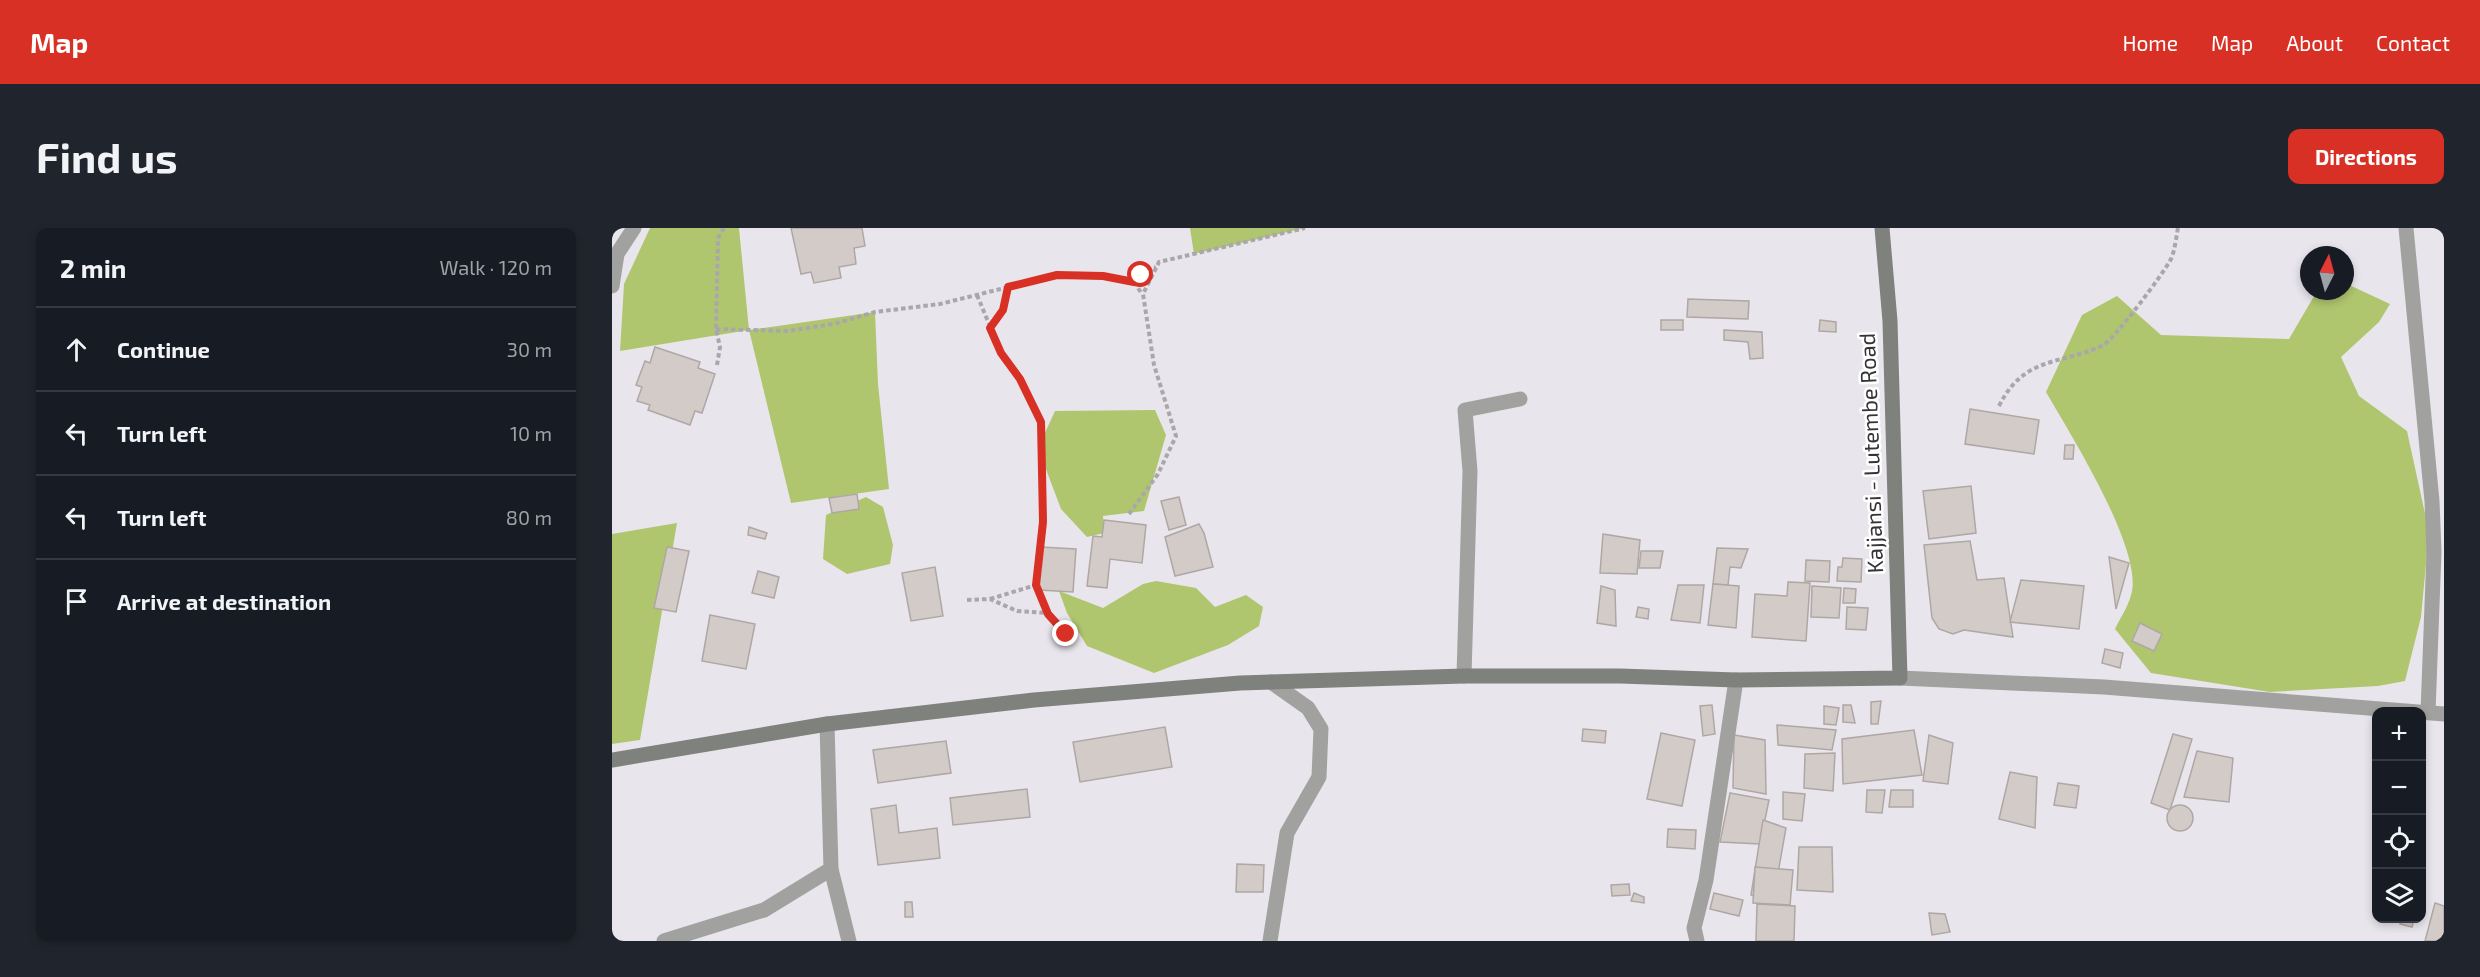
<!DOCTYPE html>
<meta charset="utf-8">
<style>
:root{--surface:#171b24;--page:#20242c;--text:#f1f3f6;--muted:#9ea1a6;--line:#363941;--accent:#d93025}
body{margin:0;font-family:"Exo 2",sans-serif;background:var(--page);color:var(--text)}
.controls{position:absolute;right:18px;bottom:18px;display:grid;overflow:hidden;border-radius:12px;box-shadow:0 3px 9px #0003}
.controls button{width:54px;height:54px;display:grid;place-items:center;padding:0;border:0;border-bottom:2px solid var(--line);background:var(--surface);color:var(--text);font:30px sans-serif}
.compass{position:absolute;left:1688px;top:18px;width:54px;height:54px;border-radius:50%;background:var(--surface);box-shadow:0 3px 9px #0003;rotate:6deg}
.stop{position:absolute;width:18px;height:18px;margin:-14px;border:4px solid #d93025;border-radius:50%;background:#fff}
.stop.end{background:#d93025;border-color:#fff;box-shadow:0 2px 6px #0008}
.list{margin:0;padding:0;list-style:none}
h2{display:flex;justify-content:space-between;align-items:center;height:78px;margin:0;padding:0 24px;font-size:26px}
h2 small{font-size:20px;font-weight:400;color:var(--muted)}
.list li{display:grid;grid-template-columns:39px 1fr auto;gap:18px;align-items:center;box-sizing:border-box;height:84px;padding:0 24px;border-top:2px solid var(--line)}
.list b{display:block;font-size:22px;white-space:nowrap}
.list em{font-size:20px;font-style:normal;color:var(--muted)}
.icon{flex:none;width:33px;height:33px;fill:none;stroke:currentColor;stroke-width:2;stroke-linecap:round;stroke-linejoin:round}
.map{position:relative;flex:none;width:1832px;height:713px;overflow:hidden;border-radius:12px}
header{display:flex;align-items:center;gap:36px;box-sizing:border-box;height:84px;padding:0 30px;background:var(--accent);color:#fff}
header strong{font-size:28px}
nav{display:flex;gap:33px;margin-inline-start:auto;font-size:21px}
.intro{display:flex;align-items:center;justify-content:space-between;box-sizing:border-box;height:144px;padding:0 36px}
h1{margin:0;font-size:42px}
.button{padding:15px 27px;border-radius:12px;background:var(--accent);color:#fff;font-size:21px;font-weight:700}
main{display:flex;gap:36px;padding:0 36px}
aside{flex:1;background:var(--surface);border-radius:12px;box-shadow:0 3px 9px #0003}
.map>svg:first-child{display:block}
</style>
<header>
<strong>Map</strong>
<nav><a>Home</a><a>Map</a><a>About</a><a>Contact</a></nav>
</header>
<div class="intro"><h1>Find us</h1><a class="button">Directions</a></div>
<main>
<aside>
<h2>2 min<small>Walk · 120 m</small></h2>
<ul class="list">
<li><svg class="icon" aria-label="ahead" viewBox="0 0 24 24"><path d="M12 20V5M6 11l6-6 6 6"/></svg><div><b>Continue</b></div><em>30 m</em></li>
<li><svg class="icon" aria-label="left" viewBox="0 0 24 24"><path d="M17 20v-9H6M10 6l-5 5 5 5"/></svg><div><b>Turn left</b></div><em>10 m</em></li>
<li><svg class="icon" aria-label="left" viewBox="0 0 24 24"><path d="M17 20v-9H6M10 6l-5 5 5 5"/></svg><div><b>Turn left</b></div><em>80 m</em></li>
<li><svg class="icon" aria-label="arrive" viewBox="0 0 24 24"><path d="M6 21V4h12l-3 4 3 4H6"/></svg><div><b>Arrive at destination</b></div></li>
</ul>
</aside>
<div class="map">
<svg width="1832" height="713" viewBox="0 0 1832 713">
<rect width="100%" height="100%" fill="#e9e5ec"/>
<!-- green -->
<g fill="#afc66e">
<path d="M 38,0 L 127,0 L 137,102 L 263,84 L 266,156 L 277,261 L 179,275 L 137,102 L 8,123 L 12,56 Z"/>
<path d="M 578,0 L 693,0 L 582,26 Z"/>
<path d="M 1733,55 L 1778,76 L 1767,94 L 1729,129 L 1747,168 L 1795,203 L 1817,304 L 1809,389 L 1793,453 L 1766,458 L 1658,464 L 1539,445 L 1503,401 C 1508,390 1516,379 1519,367 C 1533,324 1457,204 1434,164 L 1470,87 L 1505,68 L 1549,107 L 1677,111 L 1705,63 L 1733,63 Z"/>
<path d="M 543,182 L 554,207 L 532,283 L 491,288 L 492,305 L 475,309 L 449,281 L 426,220 L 443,183 Z"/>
<path d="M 254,269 L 271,279 L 281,317 L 278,336 L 235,346 L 211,331 L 214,287 Z"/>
<path d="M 65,295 L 28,512 L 0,516 L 0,306 Z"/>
<path d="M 544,353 L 584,360 L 603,379 L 634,367 L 651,379 L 647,398 L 616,417 L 542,445 L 475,418 L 455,385 L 447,363 L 491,380 L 531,356 Z"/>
</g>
<!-- building -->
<g fill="#d3cbc7" stroke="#afa7a4" stroke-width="1.5">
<path d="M 179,0 L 250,0 L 253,18 L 242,20 L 244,36 L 227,39 L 229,50 L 202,55 L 199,44 L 189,46 Z"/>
<path d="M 1076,71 L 1137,73 L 1136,91 L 1075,89 Z"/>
<rect x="1049" y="92" width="22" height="10"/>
<path d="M 1208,92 L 1224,94 L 1224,104 L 1207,103 Z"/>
<path d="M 1112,102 L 1150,104 L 1151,130 L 1138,131 L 1136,114 L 1112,112 Z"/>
<path d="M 43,119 L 88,134 L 86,140 L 103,146 L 90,185 L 83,183 L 78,197 L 36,182 L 38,177 L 25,173 L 30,159 L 24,157 L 33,133 L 38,135 Z"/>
<path d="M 1358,181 L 1427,192 L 1422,226 L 1353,216 Z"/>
<path d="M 1453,217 L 1462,217 L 1461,231 L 1452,231 Z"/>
<path d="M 1359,258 L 1364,305 L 1317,311 L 1311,263 Z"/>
<path d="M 245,266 L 247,281 L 220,285 L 217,270 Z"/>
<path d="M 567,269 L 574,297 L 557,302 L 549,273 Z"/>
<path d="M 492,292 L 534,297 L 530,335 L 498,331 L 495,360 L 475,358 L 481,308 L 490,309 Z"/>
<path d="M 587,296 L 592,305 L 601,339 L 563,348 L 553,309 Z"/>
<path d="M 137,299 L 155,305 L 153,311 L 136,307 Z"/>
<path d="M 991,306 L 1028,312 L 1025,346 L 988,345 Z"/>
<path d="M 1358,313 L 1365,352 L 1392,350 L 1401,409 L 1352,402 L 1341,406 L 1327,401 L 1320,390 L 1312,317 Z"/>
<path d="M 55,319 L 77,323 L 64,384 L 42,380 Z"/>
<path d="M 429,319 L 464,321 L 461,364 L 427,362 Z"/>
<path d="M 1105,320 L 1136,321 L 1129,340 L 1118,339 L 1116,357 L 1101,356 Z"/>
<path d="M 1029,323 L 1051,323 L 1048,340 L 1027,340 Z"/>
<path d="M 1497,329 L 1517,335 L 1504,381 Z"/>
<path d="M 1231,330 L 1250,331 L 1249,354 L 1225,353 L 1226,339 L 1230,339 Z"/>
<path d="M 1194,332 L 1218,333 L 1217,354 L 1193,353 Z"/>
<path d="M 323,339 L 331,388 L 299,393 L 290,345 Z"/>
<path d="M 146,343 L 167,349 L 162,370 L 140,365 Z"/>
<path d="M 1409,352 L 1472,358 L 1467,401 L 1398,394 Z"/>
<path d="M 1176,354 L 1198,355 L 1194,413 L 1140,409 L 1143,366 L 1175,368 Z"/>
<path d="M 1101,356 L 1127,358 L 1124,400 L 1096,397 Z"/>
<path d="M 1066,357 L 1092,357 L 1088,395 L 1059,392 Z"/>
<path d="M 989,358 L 1003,362 L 1004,398 L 985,395 Z"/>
<path d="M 1200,358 L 1229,360 L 1227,390 L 1199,389 Z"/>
<path d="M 1232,360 L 1244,361 L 1243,375 L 1231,375 Z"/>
<path d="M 1026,379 L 1037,381 L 1036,391 L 1024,389 Z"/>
<path d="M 1235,379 L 1256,380 L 1254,402 L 1234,401 Z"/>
<path d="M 98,387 L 143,396 L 134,441 L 90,433 Z"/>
<path d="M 1528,395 L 1550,406 L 1542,423 L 1520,413 Z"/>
<path d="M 1493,421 L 1511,425 L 1508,440 L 1490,435 Z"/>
<path d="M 1269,473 L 1266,496 L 1259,496 L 1259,474 Z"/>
<path d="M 1100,477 L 1103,506 L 1091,508 L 1088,478 Z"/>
<path d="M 1231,477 L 1239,477 L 1243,495 L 1231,494 Z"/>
<path d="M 1212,478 L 1227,480 L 1224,497 L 1212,496 Z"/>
<path d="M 1165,497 L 1224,502 L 1220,522 L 1166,517 Z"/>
<path d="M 553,499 L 560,539 L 468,554 L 461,514 Z"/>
<path d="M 971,501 L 994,503 L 993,515 L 970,513 Z"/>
<path d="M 1302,502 L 1310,547 L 1231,556 L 1230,511 Z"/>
<path d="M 1049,505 L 1083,512 L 1070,578 L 1035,571 Z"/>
<path d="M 1561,506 L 1580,511 L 1558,582 L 1539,575 Z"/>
<path d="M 1122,507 L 1153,512 L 1154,566 L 1121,560 Z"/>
<path d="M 1317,507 L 1341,515 L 1336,556 L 1311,553 Z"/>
<path d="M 334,513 L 339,545 L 266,555 L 261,522 Z"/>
<path d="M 1585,523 L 1621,530 L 1617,574 L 1572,569 Z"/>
<path d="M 1223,525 L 1221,563 L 1192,560 L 1193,526 Z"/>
<path d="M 1398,544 L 1425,549 L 1423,600 L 1387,591 Z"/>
<path d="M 1446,555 L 1467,558 L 1464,580 L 1442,577 Z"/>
<path d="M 415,561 L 418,589 L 341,597 L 338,570 Z"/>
<path d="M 1255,562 L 1273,562 L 1270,585 L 1254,584 Z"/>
<path d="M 1279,562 L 1301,562 L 1301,579 L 1277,579 Z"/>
<path d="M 1171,564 L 1193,566 L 1190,593 L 1171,591 Z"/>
<path d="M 1118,565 L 1157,572 L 1148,616 L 1108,614 Z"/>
<circle cx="1568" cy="590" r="13"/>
<path d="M 284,577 L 287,605 L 325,600 L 328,630 L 266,637 L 259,581 Z"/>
<path d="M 1151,592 L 1174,600 L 1161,673 L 1139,667 Z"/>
<path d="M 1056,601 L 1084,602 L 1083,621 L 1055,619 Z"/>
<path d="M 1187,619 L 1220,619 L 1221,664 L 1185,662 Z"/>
<path d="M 625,636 L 652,637 L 651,664 L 624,664 Z"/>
<path d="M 1143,639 L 1181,642 L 1178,677 L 1141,675 Z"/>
<path d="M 1017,656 L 1018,667 L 1000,668 L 999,657 Z"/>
<path d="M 1022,665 L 1032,669 L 1032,675 L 1019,673 Z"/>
<path d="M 1102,665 L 1131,672 L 1127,688 L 1098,681 Z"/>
<path d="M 293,674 L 300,674 L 301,689 L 293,689 Z"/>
<path d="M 1823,675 L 1832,678 L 1832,713 L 1813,713 Z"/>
<path d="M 1145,676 L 1183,678 L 1182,713 L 1144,713 Z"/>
<path d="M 1317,685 L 1333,686 L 1338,704 L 1320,707 Z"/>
<path d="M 1789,690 L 1802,690 L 1800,699 L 1788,696 Z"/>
</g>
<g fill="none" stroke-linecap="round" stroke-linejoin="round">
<!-- path -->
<g stroke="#aaa7ac" stroke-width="4" stroke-dasharray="4.5 3" stroke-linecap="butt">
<path d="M 522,54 L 530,66"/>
<path d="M 365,67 L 389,125 L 408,151 L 429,194 L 431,294 L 424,357 L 436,385 L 454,407"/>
<path d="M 379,99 L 391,82 L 396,59"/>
<path d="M 104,101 L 175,103 L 222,96 L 263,84 L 328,76 L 445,47 L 491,48 L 522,54 L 529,47 L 544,39"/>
<path d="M 105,137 L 108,119 L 104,101 L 106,10 L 112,0"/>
<path d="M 1387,178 C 1412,128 1447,137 1490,118 C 1501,113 1552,45 1559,31 C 1563,22 1564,10 1566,0"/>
<path d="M 517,286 L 546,246 L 564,208 L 542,137 L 531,66 L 547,34 L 693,0"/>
<path d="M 378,371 L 424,357"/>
<path d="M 355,372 L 378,371 L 405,383 L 436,385"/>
</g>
<!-- lane -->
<g stroke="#a1a29f" stroke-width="15">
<path d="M 852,448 L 858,243 L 853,182 L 908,171"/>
<path d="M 219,641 L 237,713"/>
<path d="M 52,713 L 152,682 L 219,641 L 215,496"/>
<path d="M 658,713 L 675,605 L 707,549 L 709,501 L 696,480 L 659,454"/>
</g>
<!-- street -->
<g stroke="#a1a29f" stroke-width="15">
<path d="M 1794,0 L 1820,273 L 1822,324 L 1816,484"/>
<path d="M 0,58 L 5,26 L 22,0"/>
<path d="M 1288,450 L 1492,459 L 1832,486"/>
<path d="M 1085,713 L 1082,700 L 1094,652 L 1124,452"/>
</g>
<!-- secondary -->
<path stroke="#7f817d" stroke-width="15" d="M 0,532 L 215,496 L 422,472 L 628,455 L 852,448 L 1008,448 L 1124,452 L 1288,450 L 1278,93 L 1270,0"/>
</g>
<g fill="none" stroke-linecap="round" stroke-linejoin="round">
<!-- route -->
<path stroke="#d93025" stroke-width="8" d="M 454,406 L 436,386 L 424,357 L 431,294 L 429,194 L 408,151 L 389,125 L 378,100 L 391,82 L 396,59 L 445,47 L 491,48 L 522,54 L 529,47"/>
</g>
<g text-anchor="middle" stroke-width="5" stroke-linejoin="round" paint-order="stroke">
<!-- street labels -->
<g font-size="22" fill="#353336" stroke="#fff">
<text transform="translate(1259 225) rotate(-92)" y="8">Kajjansi - Lutembe Road</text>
</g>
</g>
</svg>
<div class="controls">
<button>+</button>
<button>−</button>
<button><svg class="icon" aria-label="locate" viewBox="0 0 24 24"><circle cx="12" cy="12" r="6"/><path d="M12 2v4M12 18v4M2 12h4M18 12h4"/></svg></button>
<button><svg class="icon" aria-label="layers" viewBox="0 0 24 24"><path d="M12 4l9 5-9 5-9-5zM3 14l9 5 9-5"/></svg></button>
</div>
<svg class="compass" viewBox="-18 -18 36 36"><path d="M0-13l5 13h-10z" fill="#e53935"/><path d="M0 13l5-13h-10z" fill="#9ea1a6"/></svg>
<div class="stop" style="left:529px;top:47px"></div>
<div class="stop end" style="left:454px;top:406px"></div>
</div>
</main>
